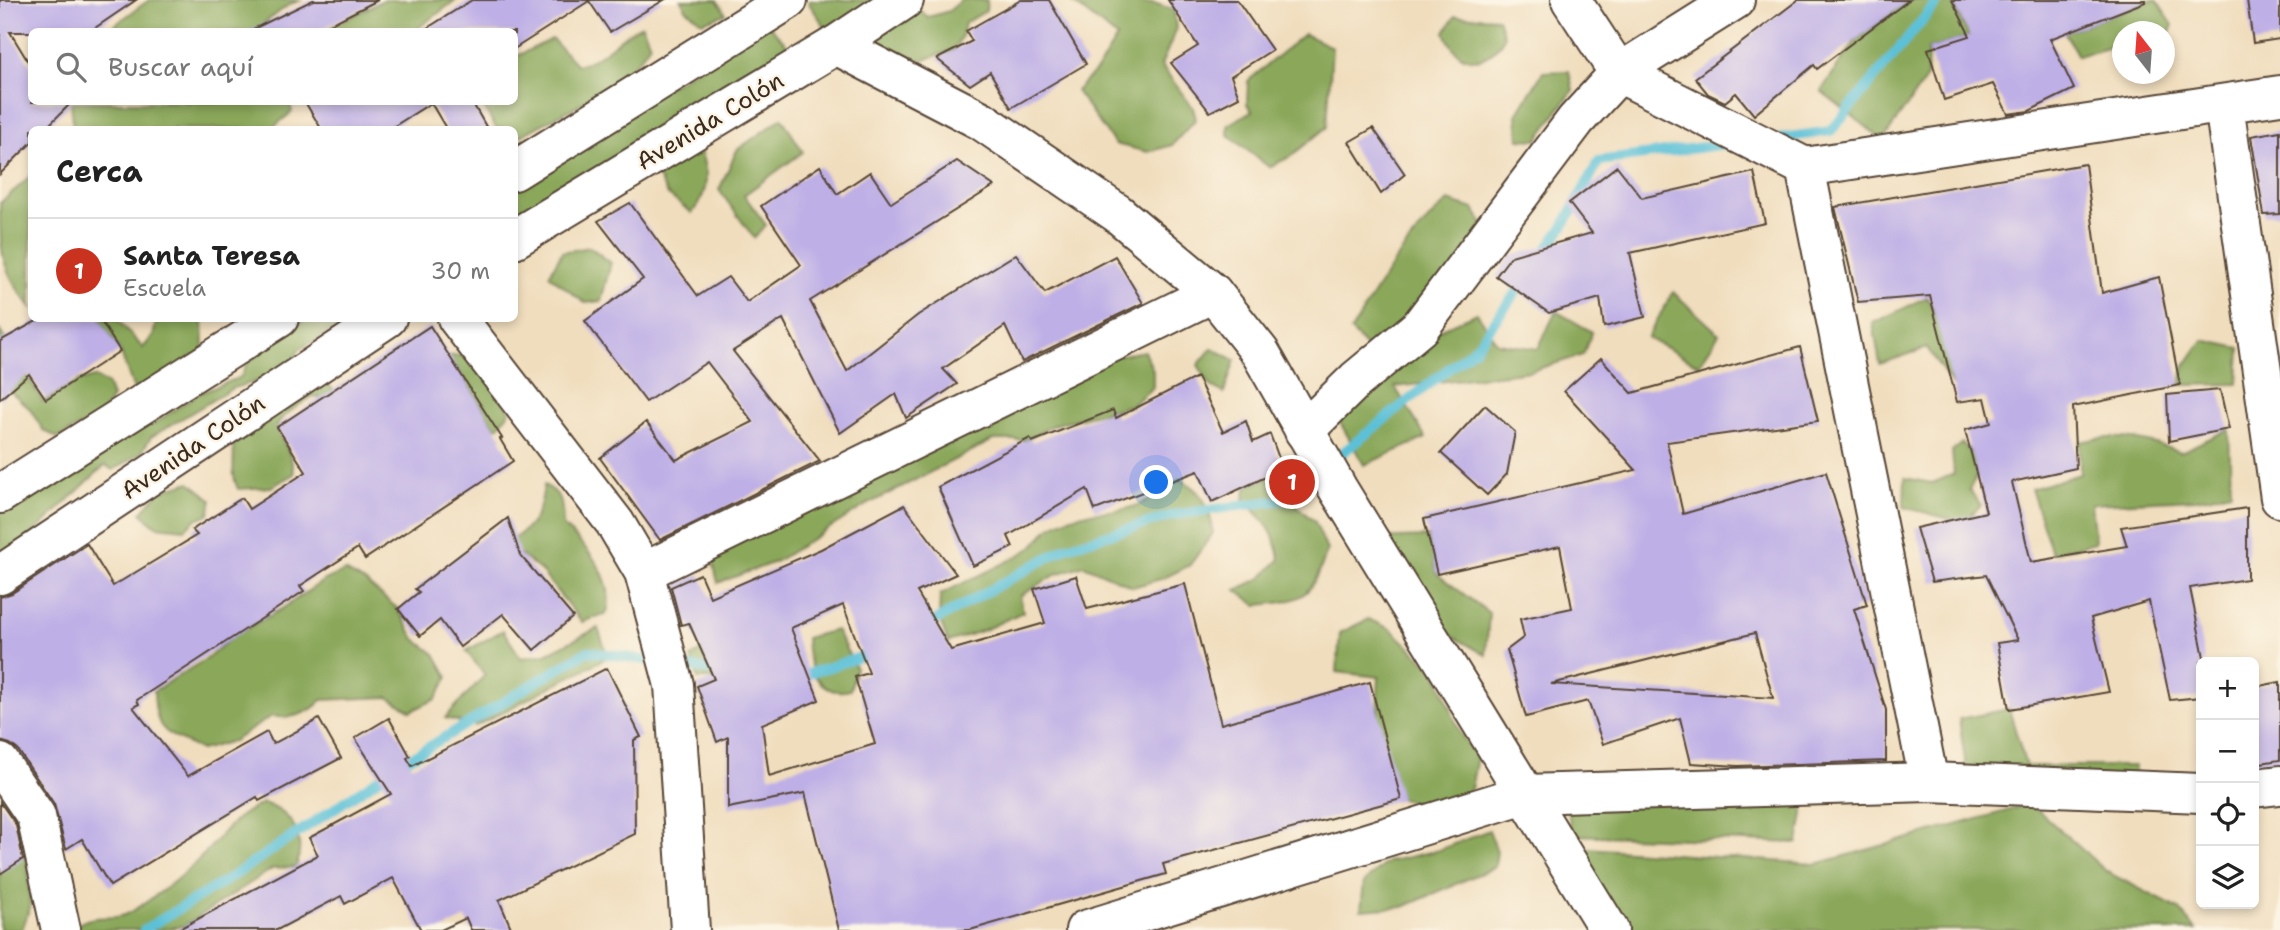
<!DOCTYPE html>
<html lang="es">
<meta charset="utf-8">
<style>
:root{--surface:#fff;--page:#f6f6f6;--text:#222;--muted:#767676;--line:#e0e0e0;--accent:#c8321e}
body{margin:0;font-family:"Shantell Sans",sans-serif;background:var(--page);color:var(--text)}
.controls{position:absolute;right:21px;bottom:21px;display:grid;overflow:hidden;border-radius:10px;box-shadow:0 4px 10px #0003}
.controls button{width:63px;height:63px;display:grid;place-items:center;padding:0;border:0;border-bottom:2px solid var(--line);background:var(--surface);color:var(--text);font:35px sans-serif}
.compass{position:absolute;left:2112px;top:21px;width:63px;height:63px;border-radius:50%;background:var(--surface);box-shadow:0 4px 10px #0003;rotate:343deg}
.you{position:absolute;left:1157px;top:483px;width:24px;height:24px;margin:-18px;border:5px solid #fff;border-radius:50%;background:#1a73e8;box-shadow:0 0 0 10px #1a73e833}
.badge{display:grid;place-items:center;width:46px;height:46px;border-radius:50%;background:var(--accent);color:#fff;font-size:23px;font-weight:700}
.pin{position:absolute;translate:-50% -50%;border:4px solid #fff;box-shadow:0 2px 7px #0006}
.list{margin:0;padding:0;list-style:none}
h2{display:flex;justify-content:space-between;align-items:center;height:91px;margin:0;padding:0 28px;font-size:30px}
h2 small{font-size:23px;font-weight:400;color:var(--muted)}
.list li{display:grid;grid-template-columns:46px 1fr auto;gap:21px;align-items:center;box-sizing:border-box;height:105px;padding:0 28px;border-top:2px solid var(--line)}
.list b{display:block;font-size:26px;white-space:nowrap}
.list p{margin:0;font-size:23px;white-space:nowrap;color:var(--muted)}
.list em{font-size:23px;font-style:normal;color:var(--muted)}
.icon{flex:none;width:38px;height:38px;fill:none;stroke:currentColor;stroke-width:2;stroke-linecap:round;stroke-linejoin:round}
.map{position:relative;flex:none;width:2280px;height:930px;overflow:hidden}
.search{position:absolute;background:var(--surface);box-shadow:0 4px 10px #0003;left:28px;top:28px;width:490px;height:77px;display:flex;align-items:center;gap:18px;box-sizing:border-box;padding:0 24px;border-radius:10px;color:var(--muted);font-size:26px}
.panel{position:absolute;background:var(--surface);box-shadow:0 4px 10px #0003;left:28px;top:126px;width:490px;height:196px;border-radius:10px}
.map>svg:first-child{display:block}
</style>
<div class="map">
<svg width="2280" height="930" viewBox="0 0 2280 930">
<rect width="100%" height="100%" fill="#fcf5e5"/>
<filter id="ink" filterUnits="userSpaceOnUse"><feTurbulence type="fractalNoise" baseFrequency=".0143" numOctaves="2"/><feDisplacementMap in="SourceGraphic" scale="14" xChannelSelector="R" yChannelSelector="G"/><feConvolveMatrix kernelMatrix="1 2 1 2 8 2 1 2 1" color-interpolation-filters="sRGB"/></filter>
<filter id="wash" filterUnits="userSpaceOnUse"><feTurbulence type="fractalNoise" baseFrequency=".00686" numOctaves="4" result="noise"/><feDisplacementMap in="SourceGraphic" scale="28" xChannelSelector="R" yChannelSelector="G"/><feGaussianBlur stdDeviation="1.57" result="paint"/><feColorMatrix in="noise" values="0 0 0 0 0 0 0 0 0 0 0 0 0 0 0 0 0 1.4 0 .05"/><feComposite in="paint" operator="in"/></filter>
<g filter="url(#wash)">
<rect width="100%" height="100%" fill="#f0ddbd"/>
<!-- forest -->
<g fill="#8aa75a" stroke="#62683c" stroke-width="2">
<path d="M 149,0 L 302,0 L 290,4 L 264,23 L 263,31 L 105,32 Z"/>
<path d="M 383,0 L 456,0 L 414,31 L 324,31 Z"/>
<path d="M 681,0 L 717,0 L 726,14 L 702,22 L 686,9 Z"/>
<path d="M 810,0 L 883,0 L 830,34 L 808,2 Z"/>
<path d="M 908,0 L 928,17 L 949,11 L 961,0 L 987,0 L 986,11 L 965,23 L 962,36 L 954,50 L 923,60 L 862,46 Z"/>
<path d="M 1069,0 L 1137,0 L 1142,4 L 1154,3 L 1174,10 L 1176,30 L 1161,65 L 1193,108 L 1196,119 L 1172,145 L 1148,152 L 1115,144 L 1076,91 L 1099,67 L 1117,37 Z"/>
<path d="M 1909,0 L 1958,0 L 1953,3 L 1969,37 L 1928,49 L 1927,77 L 1883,140 L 1821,91 L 1856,40 Z"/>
<path d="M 2149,0 L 2156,0 L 2173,25 L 2165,44 L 2164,32 L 2122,32 L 2122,44 L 2078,56 L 2065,33 Z"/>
<path d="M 1455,16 L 1498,18 L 1504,37 C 1487,69 1457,67 1445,32 Z"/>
<path d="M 768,24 L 790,48 L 515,227 L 515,184 Z"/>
<path d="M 642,25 L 650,44 C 621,92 567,108 521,136 L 515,134 L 514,130 L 496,128 L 481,102 L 514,102 L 515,57 L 552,39 L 577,65 C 603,60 618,36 642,25 Z"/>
<path d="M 1304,34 L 1332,47 L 1327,127 L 1290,157 L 1269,167 L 1228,135 L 1228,125 L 1252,111 L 1247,104 L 1248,81 Z"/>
<path d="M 1569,71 L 1573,90 L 1537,140 L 1519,139 L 1517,114 L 1543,72 Z"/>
<path d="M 71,102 L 290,102 L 292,112 L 271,129 L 73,129 Z"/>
<path d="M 782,118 L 803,152 L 744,195 L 766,225 L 754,238 L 719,190 L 737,150 Z"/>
<path d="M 697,142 C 708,170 712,189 692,213 L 667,194 L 653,167 Z"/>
<path d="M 31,176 L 31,307 C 0,270 0,251 0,203 Z"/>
<path d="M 1448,201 L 1474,209 L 1484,226 L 1410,336 L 1369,350 L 1351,331 C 1379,285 1406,237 1448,201 Z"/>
<path d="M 590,247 L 611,263 L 601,301 L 585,303 L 549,275 L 562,252 Z"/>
<path d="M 1673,292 L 1719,334 L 1699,365 L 1647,338 Z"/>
<path d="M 1927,297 L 1945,335 L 1969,352 L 1952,384 L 1927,348 L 1880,364 L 1873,323 Z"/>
<path d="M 1556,311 L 1592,332 L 1583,355 L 1531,371 L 1395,387 L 1426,438 L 1364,465 L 1337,417 L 1388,353 L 1477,313 L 1497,343 L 1538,349 Z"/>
<path d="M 99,319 L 117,319 L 143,348 L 153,336 L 157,319 L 203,319 L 204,349 L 136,395 L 120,351 Z"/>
<path d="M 305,319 L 351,319 L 300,349 L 283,374 L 233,388 L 151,437 L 141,453 L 113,470 L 105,465 L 0,565 L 0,483 L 62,477 L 96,458 L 102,440 L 136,424 L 152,425 L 198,394 L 241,377 L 247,363 Z"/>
<path d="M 0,331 L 43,402 L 79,381 L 94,377 L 107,384 L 112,397 L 103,413 L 58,438 L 43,430 L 30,409 L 9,390 L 0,367 Z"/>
<path d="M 2203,340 L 2240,348 L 2238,384 L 2180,385 L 2185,366 Z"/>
<path d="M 1212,348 L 1235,360 L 1224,393 L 1211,386 L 1198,365 Z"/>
<path d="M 1144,351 L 1153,370 L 1153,387 L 1132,405 L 1053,425 L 1026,440 L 993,440 L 868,504 L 775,562 L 718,583 L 710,549 L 1104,358 Z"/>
<path d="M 472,355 L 510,411 L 499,426 L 495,427 L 449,356 Z"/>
<path d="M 320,379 L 330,386 L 353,418 L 331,402 L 313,396 C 249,436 289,424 294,474 L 271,487 L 238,489 C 229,472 237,456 232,437 Z"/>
<path d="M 2229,429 L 2231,492 L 2197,499 L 2091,504 L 2095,542 L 2052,553 L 2031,489 L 2080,474 L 2080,442 C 2119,433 2143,439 2181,452 Z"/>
<path d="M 1962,443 L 1984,465 L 1969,489 L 1981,505 L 1964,523 L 1904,507 L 1905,478 L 1932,483 L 1954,474 L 1952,451 Z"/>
<path d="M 1173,475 C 1201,489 1210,503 1213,533 L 1190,565 L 1164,578 L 1133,587 L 1084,565 L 1057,574 L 1020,596 L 1023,612 L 984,630 L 948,642 L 939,618 L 940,595 C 969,579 1003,566 1031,548 C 1040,542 1044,530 1054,525 C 1100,498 1133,530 1173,475 Z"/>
<path d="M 1266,479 L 1283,483 L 1298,507 L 1315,522 L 1327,550 C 1312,598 1304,601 1256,605 L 1236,590 L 1260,579 L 1280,559 C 1274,527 1263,522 1244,498 L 1247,486 Z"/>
<path d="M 190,482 L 212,500 L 209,514 L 196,519 L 185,529 L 156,526 L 141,513 L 160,491 Z"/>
<path d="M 544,485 C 564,494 562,506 563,526 C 588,548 616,578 607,613 L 582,622 L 540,570 L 517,552 L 513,539 C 535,525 541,511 544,485 Z"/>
<path d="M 1429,537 L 1437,574 L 1489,613 L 1486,655 L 1420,618 L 1369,539 Z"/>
<path d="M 345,571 L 365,582 L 398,609 L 415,639 L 435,654 L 448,677 L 436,699 L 411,711 L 388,697 L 322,700 C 309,714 290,720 272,716 L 233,741 L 201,750 C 165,732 155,734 154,691 L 209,657 L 233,636 L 280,610 L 323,581 Z"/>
<path d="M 1368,619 L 1391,629 L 1436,672 L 1460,733 L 1477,757 L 1471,789 C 1445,809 1433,809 1401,799 C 1380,755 1375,726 1379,677 L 1337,672 L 1340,633 Z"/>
<path d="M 598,628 L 608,657 L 476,726 L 445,718 L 485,675 L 466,651 L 503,630 L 521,658 L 546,654 Z"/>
<path d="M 836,630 L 856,668 L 850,690 C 817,698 807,665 806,638 Z"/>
<path d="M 710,646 L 724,673 L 713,679 L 698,679 L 691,657 Z"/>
<path d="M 2009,709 L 2026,766 L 2135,766 L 2133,791 L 1967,775 L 1959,719 Z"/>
<path d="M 1806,797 L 1798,843 L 1572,835 L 1567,804 Z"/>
<path d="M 263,803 C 293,813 306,836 296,867 L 272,869 L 184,926 L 159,930 L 71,930 C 91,909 111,924 131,912 C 158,895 185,875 207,851 C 228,827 233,818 263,803 Z"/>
<path d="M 2031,804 L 2107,872 L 2179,909 L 2196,930 L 1624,930 L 1571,847 L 1816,864 Z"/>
<path d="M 1489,830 L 1497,851 L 1495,867 L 1403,907 L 1361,910 L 1364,882 L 1387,862 L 1439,850 Z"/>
<path d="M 27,855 L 30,907 L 22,930 L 0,930 L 0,873 Z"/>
</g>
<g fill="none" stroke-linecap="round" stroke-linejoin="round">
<!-- stream -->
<g stroke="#5bc1d8" stroke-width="10">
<path d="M 1782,138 L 1831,131 L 1939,0"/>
<path d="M 1542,256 L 1564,225 L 1599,161 L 1726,144"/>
<path d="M 1332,461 L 1476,347 L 1525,280"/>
<path d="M 924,627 L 1067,547 L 1174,515 L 1288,499"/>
<path d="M 676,666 L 722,671"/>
<path d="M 798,677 L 876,652"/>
<path d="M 144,930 L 230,878 L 407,760 L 588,651 L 645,660"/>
</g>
</g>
<g id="blocks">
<!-- building -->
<g fill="#beafe6" fill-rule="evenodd">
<path d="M 0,0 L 136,0 L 89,32 L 10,32 L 32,68 L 32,102 L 72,102 L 44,130 L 32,130 L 32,142 L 0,174 Z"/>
<path d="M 313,0 L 378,0 L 315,32 L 247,32 Z"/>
<path d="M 472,0 L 664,0 L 610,32 L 589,1 L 514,49 L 514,32 L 421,32 Z"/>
<path d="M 1021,0 L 1049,0 L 1086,64 L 1011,108 L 990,72 L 970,85 L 937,59 L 972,41 L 966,31 Z"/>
<path d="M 1168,0 L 1237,0 L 1272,50 L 1231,76 L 1239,97 L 1210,112 L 1171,63 L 1198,46 Z"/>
<path d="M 1798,0 L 1909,0 L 1817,69 L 1814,65 L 1754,115 L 1736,93 L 1725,102 L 1708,94 L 1695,78 Z"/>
<path d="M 1952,0 L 2145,0 L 2145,2 L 2050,39 L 2074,89 L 2029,111 L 2008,114 L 1993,84 L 1944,100 L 1928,49 L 1970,36 Z"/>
<path d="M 2247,0 L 2280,0 L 2280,39 L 2253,43 Z"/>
<path d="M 305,102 L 472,102 L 488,130 L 447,130 L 431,103 L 388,130 L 322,130 Z"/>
<path d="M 1373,128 L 1405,174 L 1381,194 L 1349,142 Z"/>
<path d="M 2280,131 L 2280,214 L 2264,215 L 2251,136 Z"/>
<path d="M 957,161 L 994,186 L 810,301 L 847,371 L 918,315 L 1016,254 L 1045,293 L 1115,256 L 1143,303 L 1022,362 L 1005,326 L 943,369 L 957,384 L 906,418 L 896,394 L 840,433 L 783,319 L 733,351 L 820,461 L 660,540 L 600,458 L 646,422 L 676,460 L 753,422 L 707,362 L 646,402 L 585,321 L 643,279 L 598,221 L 630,203 L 698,296 L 728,277 L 747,302 L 801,265 L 761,206 L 820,166 L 837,194 L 870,172 L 891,203 Z"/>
<path d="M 2085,164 L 2102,293 L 2159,277 L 2180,385 L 2073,407 L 2076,468 L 2012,482 L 2031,562 L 2127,546 L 2121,527 L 2247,508 L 2247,579 L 2190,588 L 2205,662 L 2201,662 L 2201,697 L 2170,700 L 2149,601 L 2091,618 L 2109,692 L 2009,709 L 1997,643 L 2018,640 L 1986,575 L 1932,582 L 1916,528 L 1986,512 L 1965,430 L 1991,423 L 1985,398 L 1957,402 L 1930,296 L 1858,302 L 1835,207 Z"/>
<path d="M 1617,166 L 1642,198 L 1754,172 L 1765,223 L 1630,253 L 1645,317 L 1604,327 L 1600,298 L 1549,313 L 1496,276 L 1511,256 L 1592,233 L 1569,203 Z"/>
<path d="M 42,318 L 99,318 L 120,351 L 46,399 L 29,374 L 0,399 L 0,341 Z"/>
<path d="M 430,326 L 502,438 L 500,439 L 513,461 L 365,559 L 358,548 L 300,586 L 304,591 L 137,700 L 139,704 L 133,707 L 188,776 L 267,732 L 273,744 L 319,719 L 341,758 L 259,801 L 257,797 L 110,886 L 82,839 L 66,849 L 54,804 L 18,750 L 10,744 L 0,741 L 0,597 L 12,593 L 87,544 L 113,586 L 197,535 L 192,530 L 242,498 L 249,509 L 306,472 L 277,427 Z"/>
<path d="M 1800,347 L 1818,421 L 1667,442 L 1683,514 L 1826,472 L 1867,605 L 1854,609 L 1886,710 L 1886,761 L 1738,766 L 1691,763 L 1680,718 L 1603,744 L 1588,701 L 1526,717 L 1507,650 L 1524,637 L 1520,619 L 1572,608 L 1560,546 L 1437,574 L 1424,519 L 1636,470 L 1564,391 L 1601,358 L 1632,393 ZM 1755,633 L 1773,698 L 1551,684 Z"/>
<path d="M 1197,377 L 1223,432 L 1246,421 L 1253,442 L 1270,434 L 1283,469 L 1212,502 L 1198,471 L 1095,510 L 1087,489 L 1008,536 L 1013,547 L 973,566 L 938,487 L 1030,438 L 1032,442 L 1113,410 L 1116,418 Z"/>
<path d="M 2220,390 L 2229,429 L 2169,441 L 2167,395 Z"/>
<path d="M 1485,405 L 1515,432 L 1507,474 L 1487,495 L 1441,453 Z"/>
<path d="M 904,505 L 956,574 L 917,592 L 951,650 L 1045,623 L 1034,589 L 1076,576 L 1087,609 L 1185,584 L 1221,724 L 1370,682 L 1401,799 L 1163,864 L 1166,874 L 970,930 L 839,930 L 805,793 L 728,808 L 728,737 L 717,742 L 697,686 L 714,679 L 689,623 L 681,625 L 671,587 L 700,574 L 710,597 L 821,549 ZM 843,605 L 869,673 L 855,677 L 875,744 L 769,776 L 762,724 L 819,700 L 791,628 Z"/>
<path d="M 508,518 L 520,555 L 573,617 L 534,650 L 503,614 L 460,647 L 440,620 L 420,636 L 398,609 L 419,592 L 415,589 Z"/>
<path d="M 607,668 L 641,737 L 634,740 L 635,834 L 499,900 L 512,930 L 471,930 L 466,918 L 441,930 L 421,930 L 393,878 L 345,904 L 341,896 L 277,930 L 177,930 L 318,855 L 309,838 L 391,794 L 355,738 L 389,718 L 410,756 L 407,758 L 412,766 Z"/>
<path d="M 2280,682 L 2280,760 L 2254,764 L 2254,687 Z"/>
<path d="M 0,802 L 16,825 L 23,859 L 0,874 Z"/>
</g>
</g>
</g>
<g filter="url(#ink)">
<use href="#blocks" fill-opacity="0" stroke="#564536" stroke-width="2"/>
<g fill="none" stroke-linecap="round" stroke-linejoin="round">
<defs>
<g id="minor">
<path d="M 1571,0 L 1619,73 L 1805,167 L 1929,782"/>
<path d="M 836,45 L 982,121 L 1117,213 L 1213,293 L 1260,352 L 1338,489 L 1609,930"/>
<path d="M 2224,105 L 2280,498"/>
<path d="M 1805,167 L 2280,95"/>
<path d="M 514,171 L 788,0"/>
<path d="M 514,239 L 836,45 L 904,0"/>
<path d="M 457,318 L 615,523 L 644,572 L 674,685 L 690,930"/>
<path d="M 1304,431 L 1356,380 L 1420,327 L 1576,120 L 1619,73 L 1735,0"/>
<path d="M 0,494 L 279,318"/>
<path d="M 644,572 L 1213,293"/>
<path d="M 0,575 L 387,318"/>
<path d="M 0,763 L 36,816 L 61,930"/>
<path d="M 2254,788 L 2280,785"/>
<path d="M 1085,930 L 1525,794 L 1929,782 L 2201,793"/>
</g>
</defs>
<!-- minor casing -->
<use href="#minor" stroke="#564536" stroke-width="42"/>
<!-- minor -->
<use href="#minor" stroke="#fff" stroke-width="38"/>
</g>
</g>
<g text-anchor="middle" stroke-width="5" stroke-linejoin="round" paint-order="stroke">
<!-- street labels -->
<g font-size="24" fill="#3b2a1e" stroke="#fcf5e5">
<text transform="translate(710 121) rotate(-31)" y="8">Avenida Colón</text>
<text transform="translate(193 447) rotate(-34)" y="8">Avenida Colón</text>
</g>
</g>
</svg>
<div class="controls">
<button>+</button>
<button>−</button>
<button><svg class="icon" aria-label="locate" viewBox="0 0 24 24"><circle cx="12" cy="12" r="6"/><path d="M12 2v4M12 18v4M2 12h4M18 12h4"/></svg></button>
<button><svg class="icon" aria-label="layers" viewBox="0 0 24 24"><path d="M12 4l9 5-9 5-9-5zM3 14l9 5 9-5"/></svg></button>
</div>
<svg class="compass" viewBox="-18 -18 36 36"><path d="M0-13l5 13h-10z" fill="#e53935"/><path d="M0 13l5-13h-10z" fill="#767676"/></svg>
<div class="you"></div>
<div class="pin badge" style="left:1292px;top:482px">1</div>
<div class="search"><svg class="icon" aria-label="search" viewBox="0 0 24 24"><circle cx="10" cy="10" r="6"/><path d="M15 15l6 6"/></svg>Buscar aquí</div>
<section class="panel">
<h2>Cerca<small></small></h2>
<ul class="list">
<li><span class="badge">1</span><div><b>Santa Teresa</b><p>Escuela</p></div><em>30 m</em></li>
</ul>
</section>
</div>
